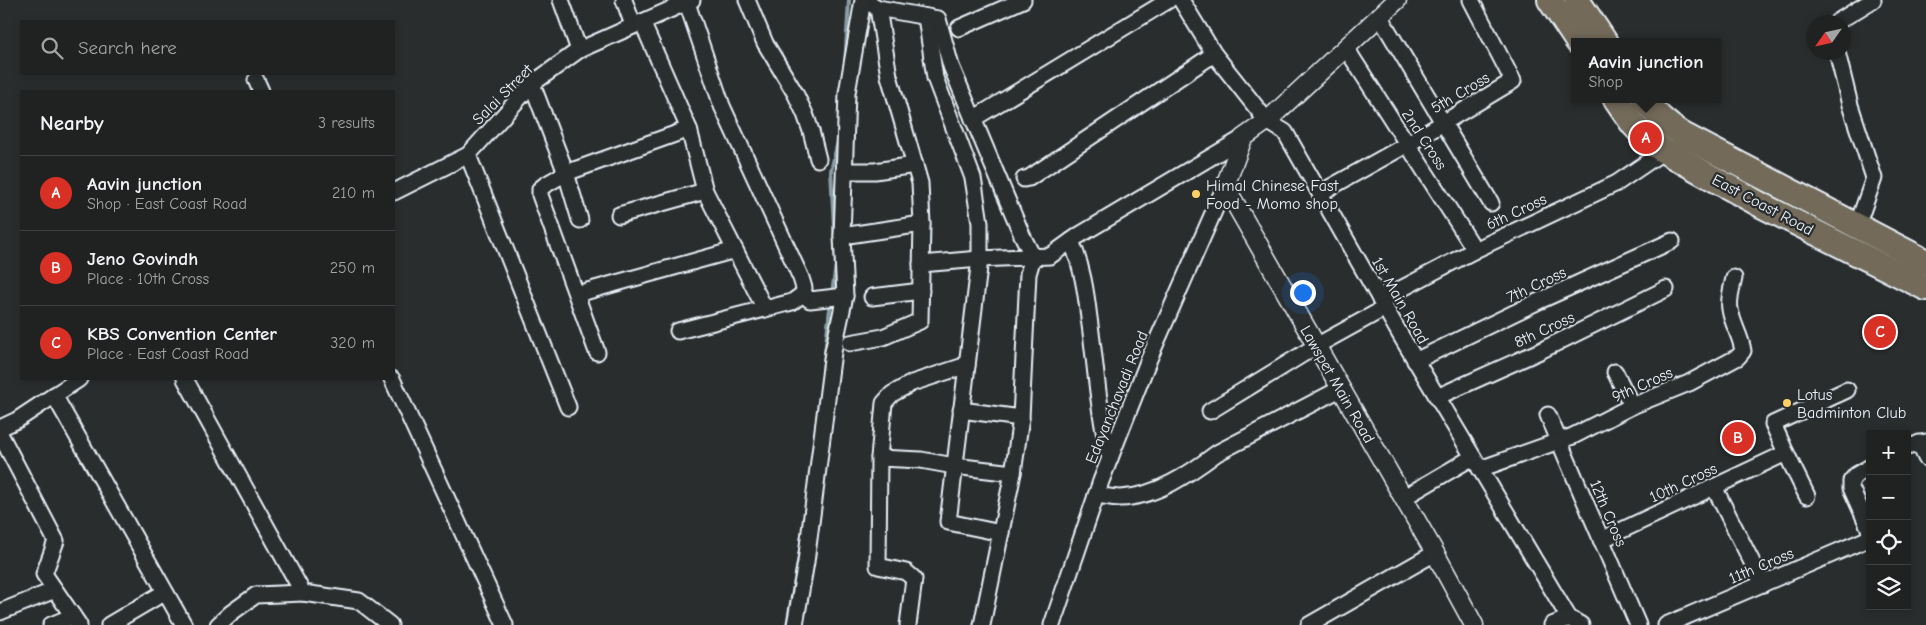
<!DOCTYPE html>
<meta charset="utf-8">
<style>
:root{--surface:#202222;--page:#282a2a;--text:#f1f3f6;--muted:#a2a4a5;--line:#3d3f40;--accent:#d93025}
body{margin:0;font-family:"Comic Neue",sans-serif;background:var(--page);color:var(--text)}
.controls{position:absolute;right:15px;bottom:15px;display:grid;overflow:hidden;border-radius:0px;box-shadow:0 2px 8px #0003}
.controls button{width:45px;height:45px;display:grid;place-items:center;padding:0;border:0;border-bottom:1px solid var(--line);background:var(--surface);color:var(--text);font:25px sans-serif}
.compass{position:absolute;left:1806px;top:15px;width:45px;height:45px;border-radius:50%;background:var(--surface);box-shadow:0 2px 8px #0003;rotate:236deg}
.you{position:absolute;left:1302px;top:292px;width:18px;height:18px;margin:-12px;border:4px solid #fff;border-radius:50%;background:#1a73e8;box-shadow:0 0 0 8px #1a73e833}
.badge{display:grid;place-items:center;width:32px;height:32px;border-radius:50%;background:var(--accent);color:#fff;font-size:16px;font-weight:700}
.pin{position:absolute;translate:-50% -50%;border:2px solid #fff;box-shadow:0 1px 5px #0006}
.popup{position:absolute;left:1571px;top:38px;width:150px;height:65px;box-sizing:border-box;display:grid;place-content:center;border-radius:0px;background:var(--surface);filter:drop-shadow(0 1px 4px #0005);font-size:16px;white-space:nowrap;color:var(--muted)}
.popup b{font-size:19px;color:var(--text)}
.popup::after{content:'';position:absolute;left:50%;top:100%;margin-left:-10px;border:10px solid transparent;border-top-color:var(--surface)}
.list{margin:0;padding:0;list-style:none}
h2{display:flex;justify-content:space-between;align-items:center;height:65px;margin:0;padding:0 20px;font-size:21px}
h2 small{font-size:16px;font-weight:400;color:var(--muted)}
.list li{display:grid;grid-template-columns:32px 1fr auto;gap:15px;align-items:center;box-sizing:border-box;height:75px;padding:0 20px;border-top:1px solid var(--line)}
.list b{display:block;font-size:19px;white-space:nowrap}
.list p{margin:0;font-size:16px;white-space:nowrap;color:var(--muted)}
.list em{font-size:16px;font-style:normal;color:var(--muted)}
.icon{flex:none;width:28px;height:28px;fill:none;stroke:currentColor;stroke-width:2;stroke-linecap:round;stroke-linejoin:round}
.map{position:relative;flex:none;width:1926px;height:625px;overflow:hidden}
.search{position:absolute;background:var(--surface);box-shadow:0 2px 8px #0003;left:20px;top:20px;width:375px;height:55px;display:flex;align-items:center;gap:12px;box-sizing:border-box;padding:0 18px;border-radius:0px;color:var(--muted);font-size:19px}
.panel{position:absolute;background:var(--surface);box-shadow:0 2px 8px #0003;left:20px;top:90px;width:375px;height:290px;border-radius:0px}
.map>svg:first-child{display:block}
</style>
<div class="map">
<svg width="1926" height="625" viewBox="0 0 1926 625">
<rect width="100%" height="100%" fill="#2a2d2e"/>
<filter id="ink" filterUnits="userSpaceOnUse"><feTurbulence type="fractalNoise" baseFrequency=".02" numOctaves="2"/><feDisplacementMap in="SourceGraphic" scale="10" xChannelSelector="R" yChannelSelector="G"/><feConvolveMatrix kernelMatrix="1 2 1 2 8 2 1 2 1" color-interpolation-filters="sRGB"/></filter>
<g filter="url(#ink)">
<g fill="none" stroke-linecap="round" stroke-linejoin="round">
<!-- stream -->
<g stroke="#899fa3" stroke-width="4">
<path d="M 845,65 L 849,0"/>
<path d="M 832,293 L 836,265 L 831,171 L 839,137"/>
<path d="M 823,370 L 831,300"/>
<path d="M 787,625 L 802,539"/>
</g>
<defs>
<g id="minor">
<path d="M 561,0 L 579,50"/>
<path d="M 624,0 L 633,25"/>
<path d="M 747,0 L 765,43 L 795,93 L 805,114 L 811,131 L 818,159"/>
<path d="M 864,0 L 878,8 L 938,19 L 951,66 L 1022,235 L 1033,257 L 1028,274 L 1021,418 L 1013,473 L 982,625"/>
<path d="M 1181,0 L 1214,54 L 1267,121 L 1285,132 L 1401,336 L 1569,618 L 1581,625"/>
<path d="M 926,17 L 935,78 L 973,178 L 980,223 L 980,259 L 948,522 L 1001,533"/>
<path d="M 1380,17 L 1491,203"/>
<path d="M 1837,22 L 1873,0"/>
<path d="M 959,28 L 1023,0"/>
<path d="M 1346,48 L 1475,250"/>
<path d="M 1837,52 L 1850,105 L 1874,178 L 1857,226"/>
<path d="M 256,80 L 261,91"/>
<path d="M 532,84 L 566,173 L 580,220"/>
<path d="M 973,119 L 1169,0"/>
<path d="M 468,155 L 568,407"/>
<path d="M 845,171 L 875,171 L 915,165"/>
<path d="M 1024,179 L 1029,178 L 1214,54"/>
<path d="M 705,191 L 765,309"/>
<path d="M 394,192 L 468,155 L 532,84 L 579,50 L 692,0"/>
<path d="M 1320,193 L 1408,144 L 1513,81 L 1471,0"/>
<path d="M 619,215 L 705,191 L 689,129 L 642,22"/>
<path d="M 842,236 L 922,224"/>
<path d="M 1071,241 C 1082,265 1086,292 1089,318 C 1096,365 1098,413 1110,458"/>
<path d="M 921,264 L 980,259 L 1050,256 L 1078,236 L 1243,138"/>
<path d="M 577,294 L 735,250"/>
<path d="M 803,294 L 810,300 L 845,296"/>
<path d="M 872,297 L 921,291"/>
<path d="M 1380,300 L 1475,250 L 1617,183 L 1664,151"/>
<path d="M 678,331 L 792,302 L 803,294 L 804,288 L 801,278 L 722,106 L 686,0"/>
<path d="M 850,343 L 883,337 L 920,321 L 922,224 L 920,183 L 889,76 L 878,8"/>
<path d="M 597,352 L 540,195 L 540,189 L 545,185 L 566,173 L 689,129"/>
<path d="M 1415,361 L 1539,301 L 1672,241"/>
<path d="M 1615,372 L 1632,406"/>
<path d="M 185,379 L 303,593 L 359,601 L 390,625"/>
<path d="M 392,379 L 505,625"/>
<path d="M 54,395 L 184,625"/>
<path d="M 1437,397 L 1540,351 L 1666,289"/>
<path d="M 961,410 L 1021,418"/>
<path d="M 1210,411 L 1316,346 L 1385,308"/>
<path d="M 1548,415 L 1638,625"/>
<path d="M 0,428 L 17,420 L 79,379"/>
<path d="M 0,434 L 56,541 L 44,574 L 79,625"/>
<path d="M 1919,443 L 1926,458"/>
<path d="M 1907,447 L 1926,442"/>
<path d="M 1786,453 L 1807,496"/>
<path d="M 879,458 L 921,460 L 954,466 L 1013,473"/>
<path d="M 1870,467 L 1856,475 L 1851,481 L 1851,488 L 1869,528 L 1870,534"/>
<path d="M 1480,469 L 1573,436 L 1632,406 L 1689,383 L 1738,357 L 1743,351 C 1741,336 1732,324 1730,309 C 1728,299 1732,288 1734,278"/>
<path d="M 1714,487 L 1763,584"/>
<path d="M 1096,495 C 1104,496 1112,498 1120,498 C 1156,497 1189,474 1217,453 L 1340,389"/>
<path d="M 1403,498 L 1473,457"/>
<path d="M 1601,540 L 1786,453 L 1773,424 L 1847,390"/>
<path d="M 0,612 L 55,590"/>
<path d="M 51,625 L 73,616"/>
<path d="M 109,625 L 165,592"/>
<path d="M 218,625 L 231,613 L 256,595 L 303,593"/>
<path d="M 795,625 L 806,562 L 833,352 L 845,296 L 842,236 L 847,93 L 863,0"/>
<path d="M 908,625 L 914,579 L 906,572 L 878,566 L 879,458 L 884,403 L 892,394 L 912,383 L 967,365"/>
<path d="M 1052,625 L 1101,481 L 1149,359 L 1225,186"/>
<path d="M 1309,625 L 1435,553"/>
<path d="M 1552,625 L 1569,618"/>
<path d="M 1666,625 L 1865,540 L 1870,536"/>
</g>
<path id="tertiary" d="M 1397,0 L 1267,121 L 1243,138 L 1225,186 L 1435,553 L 1474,625"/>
<g id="trunk">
<path d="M 1550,0 L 1578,42"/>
<path d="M 1577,0 L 1605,42"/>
<path d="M 1616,99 L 1633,124 L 1648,140 L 1664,151 L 1761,205 L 1926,288"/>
<path d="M 1644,99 C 1655,115 1667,125 1683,135 L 1926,262"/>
</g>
</defs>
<!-- minor casing -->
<use href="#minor" stroke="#e8f1f8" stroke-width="19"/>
<!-- tertiary casing -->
<use href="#tertiary" stroke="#e8f1f8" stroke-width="21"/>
<!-- trunk casing -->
<use href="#trunk" stroke="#e8f1f8" stroke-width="28"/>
<!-- minor -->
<use href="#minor" stroke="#2a2d2e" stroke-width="15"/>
<!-- tertiary -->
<use href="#tertiary" stroke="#2a2d2e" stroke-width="18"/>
<!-- trunk -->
<use href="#trunk" stroke="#736b5a" stroke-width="24"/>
</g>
</g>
<!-- markers -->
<g fill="#ffd166" stroke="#2a2d2e" stroke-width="2">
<circle cx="1196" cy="194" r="5"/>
<circle cx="1787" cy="403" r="5"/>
</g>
<g text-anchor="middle" stroke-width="4.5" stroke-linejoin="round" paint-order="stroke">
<!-- street labels -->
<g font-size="16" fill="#e8f1f8" stroke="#2a2d2e">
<text transform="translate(1460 92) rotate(-31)" y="6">5th Cross</text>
<text transform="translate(502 94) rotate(-45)" y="6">Salai Street</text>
<text transform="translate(1425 139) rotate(57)" y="6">2nd Cross</text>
<text transform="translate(1763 204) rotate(28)" y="6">East Coast Road</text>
<text transform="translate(1516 211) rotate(-25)" y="6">6th Cross</text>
<text transform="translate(1536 284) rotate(-25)" y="6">7th Cross</text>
<text transform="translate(1401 300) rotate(60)" y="6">1st Main Road</text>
<text transform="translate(1544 329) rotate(-25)" y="6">8th Cross</text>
<text transform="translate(1338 384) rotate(60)" y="6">Lawspet Main Road</text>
<text transform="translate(1642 384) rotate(-24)" y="6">9th Cross</text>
<text transform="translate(1116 397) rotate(-68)" y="6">Edayanchavadi Road</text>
<text transform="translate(1683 482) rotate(-25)" y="6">10th Cross</text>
<text transform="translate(1609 513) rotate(67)" y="6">12th Cross</text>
<text transform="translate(1761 565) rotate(-23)" y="6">11th Cross</text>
</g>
<!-- poi labels -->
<g font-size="16" fill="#e8f1f8" stroke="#2a2d2e" text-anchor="start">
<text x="1206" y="191">Himal Chinese Fast<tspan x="1206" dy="18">Food - Momo shop</tspan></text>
<text x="1797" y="400">Lotus<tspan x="1797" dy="18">Badminton Club</tspan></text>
</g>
</g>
</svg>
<div class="controls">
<button>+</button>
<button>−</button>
<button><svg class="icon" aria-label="locate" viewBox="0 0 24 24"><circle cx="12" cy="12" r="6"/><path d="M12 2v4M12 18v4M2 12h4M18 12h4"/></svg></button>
<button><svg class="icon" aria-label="layers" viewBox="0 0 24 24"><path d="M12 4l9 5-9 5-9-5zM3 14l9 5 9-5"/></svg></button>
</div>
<svg class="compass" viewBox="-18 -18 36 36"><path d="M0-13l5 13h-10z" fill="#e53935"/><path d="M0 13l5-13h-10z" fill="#a2a4a5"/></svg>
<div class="you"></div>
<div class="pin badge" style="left:1646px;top:138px">A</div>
<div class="popup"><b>Aavin junction</b>Shop</div>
<div class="pin badge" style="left:1738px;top:438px">B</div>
<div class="pin badge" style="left:1880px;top:332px">C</div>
<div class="search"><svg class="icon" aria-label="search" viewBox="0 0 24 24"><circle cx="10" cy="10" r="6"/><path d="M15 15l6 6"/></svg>Search here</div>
<section class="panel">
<h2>Nearby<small>3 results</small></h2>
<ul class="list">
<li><span class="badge">A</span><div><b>Aavin junction</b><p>Shop · East Coast Road</p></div><em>210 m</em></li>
<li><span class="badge">B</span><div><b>Jeno Govindh</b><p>Place · 10th Cross</p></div><em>250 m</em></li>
<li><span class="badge">C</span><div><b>KBS Convention Center</b><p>Place · East Coast Road</p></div><em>320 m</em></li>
</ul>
</section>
</div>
